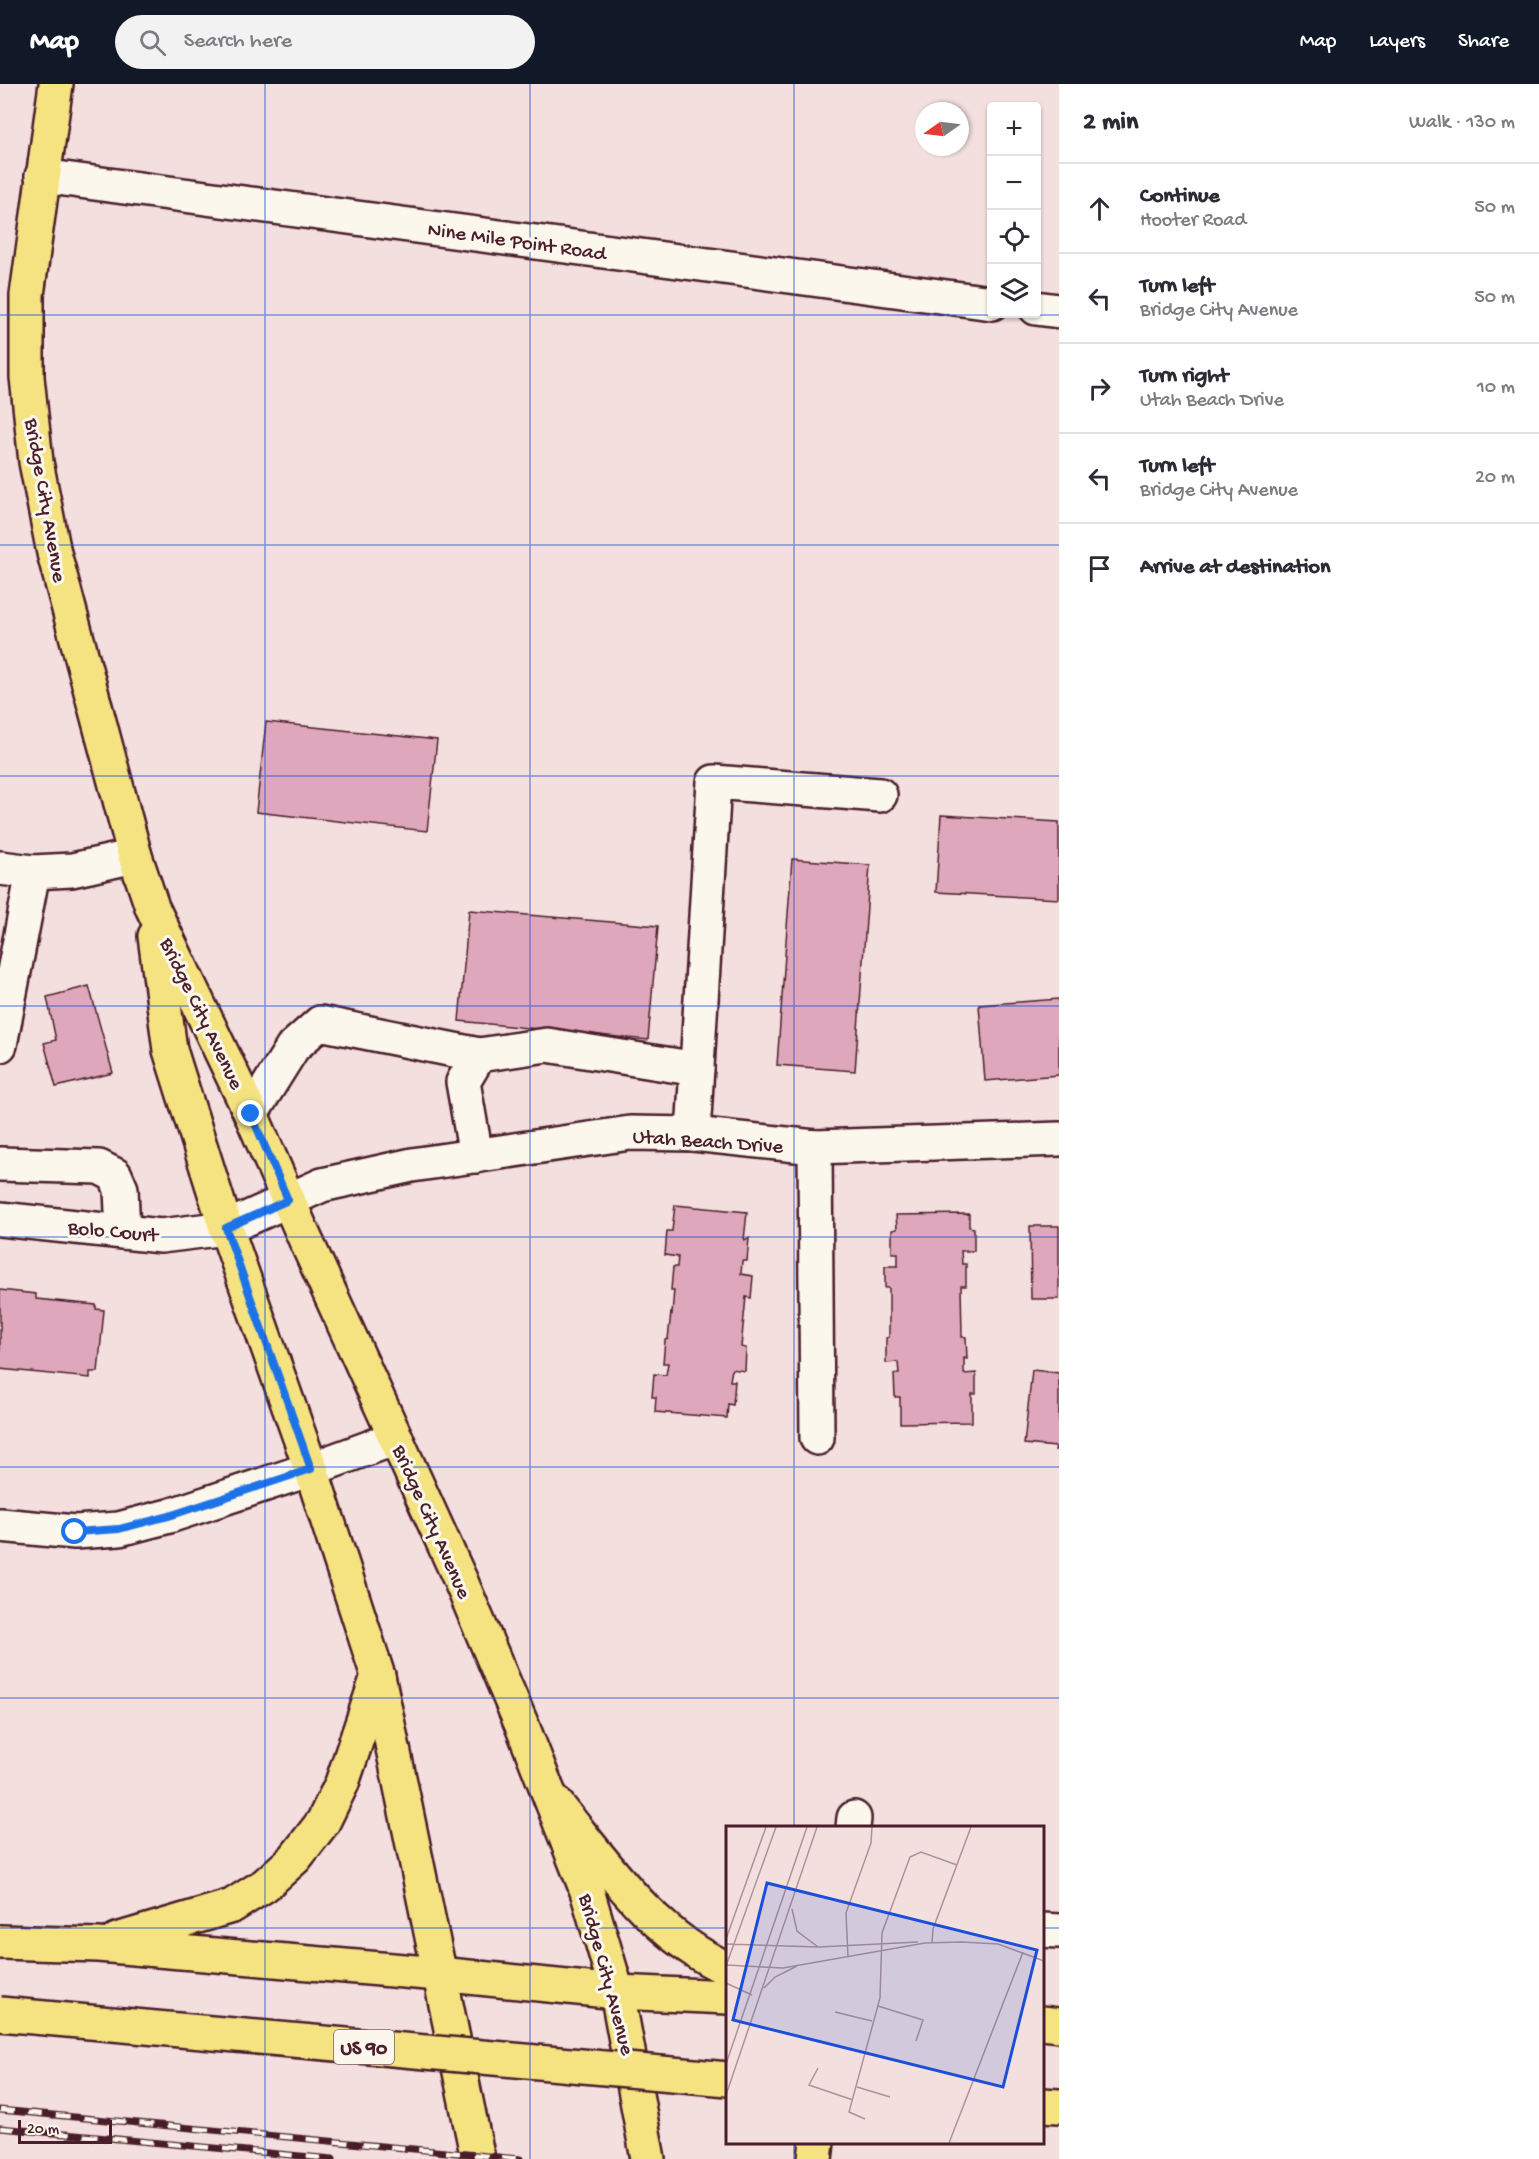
<!DOCTYPE html>
<meta charset="utf-8">
<style>
:root{--surface:#fff;--page:#f2f2f3;--text:#2b2b33;--muted:#7c7c81;--line:#e1e1e2;--accent:#111827}
body{margin:0;font-family:"Gochi Hand",sans-serif;background:var(--page);color:var(--text)}
.controls{position:absolute;right:18px;top:18px;display:grid;overflow:hidden;border-radius:6px;box-shadow:0 2px 4px #0004}
.controls button{width:54px;height:54px;display:grid;place-items:center;padding:0;border:0;border-bottom:2px solid var(--line);background:var(--surface);color:var(--text);font:30px sans-serif}
.compass{position:absolute;left:915px;top:18px;width:54px;height:54px;border-radius:50%;background:var(--surface);box-shadow:0 2px 4px #0004;rotate:256deg}
.scale{position:absolute;left:18px;bottom:15px;width:94px;box-sizing:border-box;padding-left:6px;border:3px solid #4a1f2b;border-top:0;font-size:16px;line-height:21px;white-space:nowrap;color:#4a1f2b;-webkit-text-stroke:4px #fbf7ec;paint-order:stroke}
.stop{position:absolute;width:18px;height:18px;margin:-14px;border:4px solid #1a73e8;border-radius:50%;background:#fff}
.stop.end{background:#1a73e8;border-color:#fff;box-shadow:0 2px 6px #0008}
.list{margin:0;padding:0;list-style:none}
h2{display:flex;justify-content:space-between;align-items:center;height:78px;margin:0;padding:0 24px;font-size:26px}
h2 small{font-size:20px;font-weight:400;color:var(--muted)}
.list li{display:grid;grid-template-columns:39px 1fr auto;gap:18px;align-items:center;box-sizing:border-box;height:90px;padding:0 24px;border-top:2px solid var(--line)}
.list b{display:block;font-size:22px;white-space:nowrap}
.list p{margin:0;font-size:20px;white-space:nowrap;color:var(--muted)}
.list em{font-size:20px;font-style:normal;color:var(--muted)}
.icon{flex:none;width:33px;height:33px;fill:none;stroke:currentColor;stroke-width:2;stroke-linecap:round;stroke-linejoin:round}
.map{position:relative;flex:none;width:1059px;height:2075px;overflow:hidden}
header{display:flex;align-items:center;gap:36px;box-sizing:border-box;height:84px;padding:0 30px;background:var(--accent);color:#fff}
header strong{font-size:28px}
nav{display:flex;gap:33px;margin-inline-start:auto;font-size:21px}
.search{width:420px;height:54px;background:var(--page);display:flex;align-items:center;gap:15px;box-sizing:border-box;padding:0 21px;border-radius:33px;color:var(--muted);font-size:22px}
main{display:flex}
aside{flex:1;background:var(--surface)}
.map>svg:first-child{display:block}
</style>
<header>
<strong>Map</strong>
<div class="search"><svg class="icon" aria-label="search" viewBox="0 0 24 24"><circle cx="10" cy="10" r="6"/><path d="M15 15l6 6"/></svg>Search here</div>
<nav><a>Map</a><a>Layers</a><a>Share</a></nav>
</header>
<main>
<div class="map">
<svg width="1059" height="2075" viewBox="0 0 1059 2075">
<rect width="100%" height="100%" fill="#f3dfdd"/>
<filter id="ink" filterUnits="userSpaceOnUse"><feTurbulence type="fractalNoise" baseFrequency=".0167" numOctaves="2"/><feDisplacementMap in="SourceGraphic" scale="12" xChannelSelector="R" yChannelSelector="G"/><feConvolveMatrix kernelMatrix="1 2 1 2 8 2 1 2 1" color-interpolation-filters="sRGB"/></filter>
<g filter="url(#ink)">
<!-- building -->
<g fill="#dfa7bb" stroke="#4a1f2b" stroke-width="1.5">
<path d="M 266,638 L 437,656 L 427,747 L 256,728 Z"/>
<path d="M 941,731 L 1059,738 L 1059,815 L 936,808 Z"/>
<path d="M 792,775 L 870,781 L 855,987 L 777,981 Z"/>
<path d="M 469,826 L 658,842 L 648,956 L 459,937 Z"/>
<path d="M 89,902 L 113,989 L 56,1003 L 44,959 L 56,956 L 47,913 Z"/>
<path d="M 1059,915 L 1059,991 L 985,997 L 979,921 Z"/>
<path d="M 675,1121 L 747,1128 L 744,1156 L 749,1154 L 747,1177 L 742,1177 L 741,1190 L 753,1192 L 751,1214 L 746,1213 L 741,1263 L 746,1264 L 745,1287 L 732,1285 L 730,1297 L 735,1297 L 733,1321 L 728,1320 L 727,1334 L 655,1328 L 656,1313 L 652,1313 L 654,1290 L 666,1291 L 668,1279 L 663,1279 L 665,1256 L 668,1255 L 671,1229 L 672,1230 L 674,1206 L 671,1206 L 673,1183 L 677,1183 L 678,1173 L 665,1171 L 667,1147 L 672,1147 Z"/>
<path d="M 969,1130 L 969,1143 L 974,1144 L 974,1167 L 961,1167 L 962,1180 L 966,1180 L 966,1202 L 961,1202 L 962,1253 L 966,1253 L 967,1275 L 964,1274 L 964,1290 L 976,1289 L 976,1310 L 972,1310 L 972,1338 L 900,1339 L 900,1313 L 895,1313 L 894,1290 L 899,1290 L 898,1278 L 886,1279 L 886,1254 L 889,1253 L 889,1204 L 885,1204 L 885,1182 L 898,1182 L 898,1169 L 892,1169 L 892,1146 L 897,1145 L 896,1131 Z"/>
<path d="M 1030,1142 L 1059,1142 L 1059,1215 L 1031,1215 Z"/>
<path d="M 0,1206 L 36,1210 L 36,1215 L 96,1221 L 96,1225 L 104,1226 L 98,1288 L 90,1288 L 90,1294 L 0,1285 Z"/>
<path d="M 1032,1286 L 1059,1289 L 1059,1366 L 1055,1366 L 1056,1363 L 1024,1360 Z"/>
</g>
<g fill="none" stroke-linecap="round" stroke-linejoin="round">
<defs>
<g id="minor">
<path d="M 42,92 L 992,219"/>
<path d="M 1036,224 L 1059,227"/>
<path d="M 0,784 L 33,788 L 72,786 L 135,772"/>
<path d="M 0,961 L 33,788"/>
<path d="M 251,1030 L 293,963 L 320,939 L 479,971"/>
<path d="M 693,1050 L 714,698 L 880,711"/>
<path d="M 815,1063 L 817,1354"/>
<path d="M 476,1072 L 463,998 L 479,971 L 547,961 L 697,985"/>
<path d="M 0,1080 L 99,1083 L 115,1091 L 121,1105 L 123,1148"/>
<path d="M 0,1135 L 161,1152 L 226,1144 L 322,1101 L 412,1081 L 630,1049 L 693,1050 L 815,1063 L 1059,1055"/>
<path d="M 0,1441 L 75,1448 L 119,1445 L 169,1432 L 311,1385 L 396,1354"/>
<path d="M 853,1744 L 854,1734"/>
<path d="M 1042,1846 L 1059,1847"/>
</g>
<g id="major">
<path d="M 56,0 L 27,211 L 27,293 L 36,378 L 54,469 L 135,772 L 152,823 L 251,1030 L 303,1150 L 459,1493 L 523,1644 L 587,1807 L 617,1908 L 648,2075"/>
<path d="M 155,852 L 170,966 L 226,1144 L 311,1385 L 378,1592 L 478,2075"/>
</g>
<g id="highway">
<path d="M 550,1712 C 602,1775 651,1851 728,1885"/>
<path d="M 117,1856 L 232,1822 L 265,1801 L 295,1774 L 323,1738 L 342,1699 L 378,1592"/>
<path d="M 0,1858 L 98,1861 L 439,1890 L 617,1908 L 728,1913"/>
<path d="M 1042,1939 L 1059,1941"/>
<path d="M 1042,2021 L 1059,2022"/>
<path d="M 815,2075 L 817,2058"/>
</g>
</defs>
<!-- minor casing -->
<use href="#minor" stroke="#4a1f2b" stroke-width="38"/>
<!-- major casing -->
<use href="#major" stroke="#4a1f2b" stroke-width="38"/>
<!-- highway casing -->
<use href="#highway" stroke="#4a1f2b" stroke-width="38"/>
<!-- minor -->
<use href="#minor" stroke="#fbf7ec" stroke-width="33"/>
<!-- major -->
<use href="#major" stroke="#f5e382" stroke-width="33"/>
<!-- highway -->
<use href="#highway" stroke="#f5e382" stroke-width="33"/>
<defs>
<g id="rail">
<path d="M 0,2026 L 520,2075"/>
<path d="M 0,2044 L 333,2075"/>
</g>
</defs>
<!-- rail casing -->
<use href="#rail" stroke="#4a1f2b" stroke-width="7"/>
<!-- rail -->
<use href="#rail" stroke="#fbf7ec" stroke-width="4.5" stroke-dasharray="14" stroke-linecap="butt"/>
<defs>
<path id="highway-bridge" d="M 0,1930 L 728,1995"/>
</defs>
<!-- highway-bridge casing -->
<use href="#highway-bridge" stroke="#4a1f2b" stroke-width="38" stroke-linecap="butt"/>
<!-- highway-bridge -->
<use href="#highway-bridge" stroke="#f5e382" stroke-width="33"/>
</g>
</g>
<g fill="none" stroke-linecap="round" stroke-linejoin="round" filter="url(#ink)">
<!-- route -->
<path stroke="#1a73e8" stroke-width="8" d="M 75,1448 L 119,1445 L 169,1432 L 311,1385 L 226,1144 L 288,1116 L 251,1030"/>
</g>
<!-- grid -->
<path fill="none" stroke="#1d4ed8" stroke-width="1.5" stroke-opacity="0.55" d="M 265,0 L 265,2075M 530,0 L 530,2075M 794,0 L 794,1744M 0,231 L 1059,231M 0,461 L 1059,461M 0,692 L 1059,692M 0,922 L 1059,922M 0,1153 L 1059,1153M 0,1383 L 1059,1383M 0,1614 L 1059,1614M 0,1844 L 728,1844M 1042,1844 L 1059,1844M 794,2058 L 794,2075"/>
<g text-anchor="middle" stroke-width="6" stroke-linejoin="round" paint-order="stroke">
<!-- shield labels -->
<rect fill="#fbf7ec" stroke="#7f6065" stroke-width="1.5" x="334" y="1946" width="60" height="34" rx="4.5"/>
<g font-size="20" font-weight="bold" fill="#4a1f2b">
<text x="364" y="1970">US 90</text>
</g>
<!-- street labels -->
<g font-size="21" fill="#4a1f2b" stroke="#fbf7ec">
<text transform="translate(517 156) rotate(8)" y="7">Nine Mile Point Road</text>
<text transform="translate(47 416) rotate(80)" y="7">Bridge City Avenue</text>
<text transform="translate(203 929) rotate(64)" y="7">Bridge City Avenue</text>
<text transform="translate(708 1056) rotate(4)" y="7">Utah Beach Drive</text>
<text transform="translate(113 1146) rotate(5)" y="7">Bolo Court</text>
<text transform="translate(433 1437) rotate(66)" y="7">Bridge City Avenue</text>
<text transform="translate(608 1890) rotate(75)" y="7">Bridge City Avenue</text>
</g>
</g>
<!-- overview -->
<g transform="translate(726 1742)">
<rect width="318" height="318" fill="#f3dfdd"/>
<path fill="none" stroke="#af9296" stroke-width="1.5" d="M 66,83 L 71,105 L 92,121M 0,113 L 40,1M 206,116 L 207,103 L 245,1M 0,118 L 92,121 L 192,116M 122,131 L 120,87 L 145,17 L 146,1M 0,139 L 57,142 L 199,117 L 236,116 L 272,118 L 318,135M 0,140 L 50,1M 0,157 L 26,169M 38,162 L 49,151 L 71,140M 152,180 L 197,194 L 190,215M 109,186 L 146,195M 0,238 L 81,1M 92,242 L 83,259 L 127,274M 131,261 L 164,271M 0,269 L 91,1M 139,293 L 123,286 L 154,172 L 156,107 L 184,31 L 195,26 L 231,39M 223,317 L 297,126"/>
<path fill="#1d4ed8" fill-opacity="0.15" stroke="#1d4ed8" stroke-width="3" d="M 41,57 L 311,124 L 277,261 L 7,194 Z"/>
<rect width="318" height="318" fill="none" stroke="#4a1f2b" stroke-width="3"/>
</g>
</svg>
<div class="controls">
<button>+</button>
<button>−</button>
<button><svg class="icon" aria-label="locate" viewBox="0 0 24 24"><circle cx="12" cy="12" r="6"/><path d="M12 2v4M12 18v4M2 12h4M18 12h4"/></svg></button>
<button><svg class="icon" aria-label="layers" viewBox="0 0 24 24"><path d="M12 4l9 5-9 5-9-5zM3 14l9 5 9-5"/></svg></button>
</div>
<svg class="compass" viewBox="-18 -18 36 36"><path d="M0-13l5 13h-10z" fill="#e53935"/><path d="M0 13l5-13h-10z" fill="#7c7c81"/></svg>
<div class="scale">20 m</div>
<div class="stop" style="left:75px;top:1448px"></div>
<div class="stop end" style="left:251px;top:1030px"></div>
</div>
<aside>
<h2>2 min<small>Walk · 130 m</small></h2>
<ul class="list">
<li><svg class="icon" aria-label="ahead" viewBox="0 0 24 24"><path d="M12 20V5M6 11l6-6 6 6"/></svg><div><b>Continue</b><p>Hooter Road</p></div><em>50 m</em></li>
<li><svg class="icon" aria-label="left" viewBox="0 0 24 24"><path d="M17 20v-9H6M10 6l-5 5 5 5"/></svg><div><b>Turn left</b><p>Bridge City Avenue</p></div><em>50 m</em></li>
<li><svg class="icon" aria-label="right" viewBox="0 0 24 24"><path d="M7 20v-9h11M14 6l5 5-5 5"/></svg><div><b>Turn right</b><p>Utah Beach Drive</p></div><em>10 m</em></li>
<li><svg class="icon" aria-label="left" viewBox="0 0 24 24"><path d="M17 20v-9H6M10 6l-5 5 5 5"/></svg><div><b>Turn left</b><p>Bridge City Avenue</p></div><em>20 m</em></li>
<li><svg class="icon" aria-label="arrive" viewBox="0 0 24 24"><path d="M6 21V4h12l-3 4 3 4H6"/></svg><div><b>Arrive at destination</b></div></li>
</ul>
</aside>
</main>
